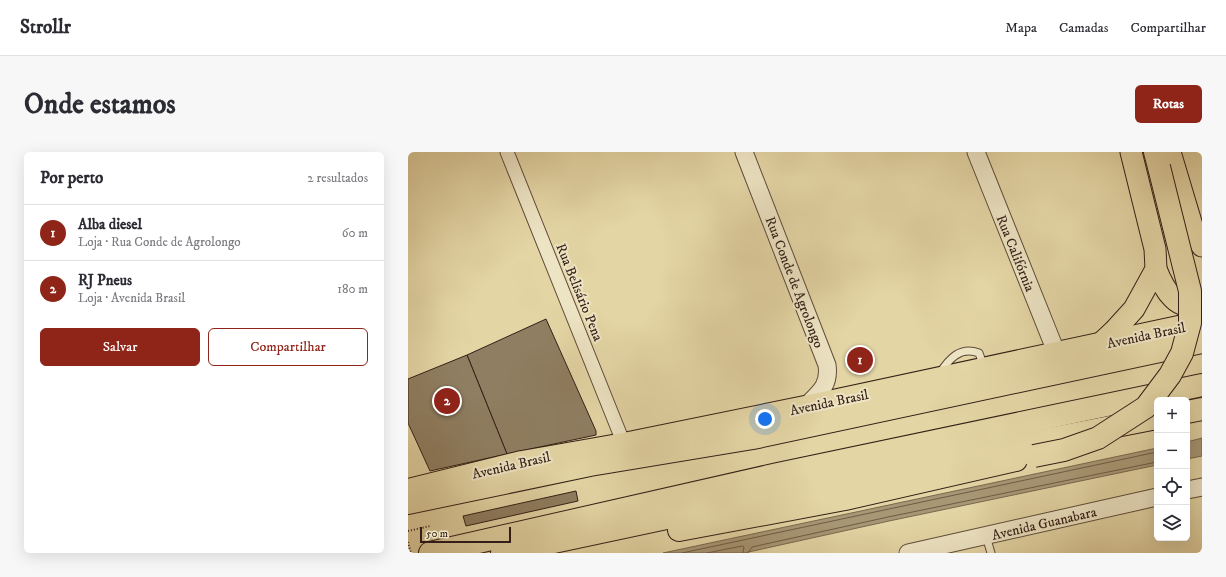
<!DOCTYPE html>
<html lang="pt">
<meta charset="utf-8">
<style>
:root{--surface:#fff;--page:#f7f7f7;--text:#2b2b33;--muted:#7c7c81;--line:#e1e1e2;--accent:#8f2418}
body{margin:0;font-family:"IM FELL DW Pica",serif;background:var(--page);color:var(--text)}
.controls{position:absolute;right:12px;bottom:12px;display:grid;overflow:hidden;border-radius:6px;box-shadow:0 4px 16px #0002}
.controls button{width:36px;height:36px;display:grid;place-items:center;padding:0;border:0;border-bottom:1px solid var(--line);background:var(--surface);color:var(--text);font:20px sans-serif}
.scale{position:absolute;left:12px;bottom:10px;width:91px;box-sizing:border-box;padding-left:4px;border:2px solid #331f17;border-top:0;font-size:11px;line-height:14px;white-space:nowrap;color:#331f17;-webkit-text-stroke:3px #ede4c4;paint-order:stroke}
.you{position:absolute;left:357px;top:267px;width:14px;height:14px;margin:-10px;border:3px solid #fff;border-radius:50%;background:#1a73e8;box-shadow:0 0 0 6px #1a73e833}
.badge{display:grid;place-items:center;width:26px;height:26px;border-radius:50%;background:var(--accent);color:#fff;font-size:13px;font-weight:700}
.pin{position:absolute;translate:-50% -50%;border:2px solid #fff;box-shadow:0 1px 4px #0006}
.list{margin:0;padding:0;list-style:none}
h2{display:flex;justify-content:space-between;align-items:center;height:52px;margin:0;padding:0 16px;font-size:17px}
h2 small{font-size:13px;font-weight:400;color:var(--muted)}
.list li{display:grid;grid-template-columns:26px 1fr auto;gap:12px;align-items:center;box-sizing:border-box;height:56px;padding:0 16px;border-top:1px solid var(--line)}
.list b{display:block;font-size:15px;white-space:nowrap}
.list p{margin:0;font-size:13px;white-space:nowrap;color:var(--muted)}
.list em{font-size:13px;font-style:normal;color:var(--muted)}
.actions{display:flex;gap:8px;padding:12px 16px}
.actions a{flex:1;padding:9px 0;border:1px solid var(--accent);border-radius:6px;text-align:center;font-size:14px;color:var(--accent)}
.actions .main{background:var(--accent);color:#fff}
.icon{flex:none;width:22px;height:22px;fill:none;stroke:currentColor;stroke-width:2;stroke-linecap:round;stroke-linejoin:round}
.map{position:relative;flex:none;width:794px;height:401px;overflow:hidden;border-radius:6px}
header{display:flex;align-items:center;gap:24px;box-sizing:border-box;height:56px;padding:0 20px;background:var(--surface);border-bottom:1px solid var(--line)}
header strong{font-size:19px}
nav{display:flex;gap:22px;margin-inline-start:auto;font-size:14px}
.intro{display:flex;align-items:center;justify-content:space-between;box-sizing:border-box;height:96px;padding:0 24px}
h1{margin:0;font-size:28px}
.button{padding:10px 18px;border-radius:6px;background:var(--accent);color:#fff;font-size:14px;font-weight:700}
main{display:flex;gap:24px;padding:0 24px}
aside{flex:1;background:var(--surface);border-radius:6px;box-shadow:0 4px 16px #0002}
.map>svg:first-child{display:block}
</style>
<header>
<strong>Strollr</strong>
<nav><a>Mapa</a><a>Camadas</a><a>Compartilhar</a></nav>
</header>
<div class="intro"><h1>Onde estamos</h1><a class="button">Rotas</a></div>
<main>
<aside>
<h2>Por perto<small>2 resultados</small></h2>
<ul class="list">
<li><span class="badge">1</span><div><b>Alba diesel</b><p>Loja · Rua Conde de Agrolongo</p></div><em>60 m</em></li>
<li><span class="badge">2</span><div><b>RJ Pneus</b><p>Loja · Avenida Brasil</p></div><em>180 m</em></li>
</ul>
<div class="actions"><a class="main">Salvar</a><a>Compartilhar</a></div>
</aside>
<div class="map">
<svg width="794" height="401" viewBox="0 0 794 401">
<rect width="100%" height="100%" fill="#e4d5a5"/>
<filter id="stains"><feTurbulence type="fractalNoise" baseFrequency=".005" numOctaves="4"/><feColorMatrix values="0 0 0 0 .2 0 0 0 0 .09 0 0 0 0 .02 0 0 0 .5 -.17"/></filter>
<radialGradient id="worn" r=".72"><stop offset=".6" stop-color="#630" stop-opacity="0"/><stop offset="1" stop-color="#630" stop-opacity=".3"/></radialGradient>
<!-- water -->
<g fill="#a89775" stroke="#79674f">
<path d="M 794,286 L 794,304 L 779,307 L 779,290 Z"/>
<path d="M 749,296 L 749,313 L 481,369 L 336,401 L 255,401 Z"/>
</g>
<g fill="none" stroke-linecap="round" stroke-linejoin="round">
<!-- shore -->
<g stroke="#6e5b46" stroke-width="1">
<path d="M 274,401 L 749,300"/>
<path d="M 299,401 L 334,394 L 336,395 L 335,401"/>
<path d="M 340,401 L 344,395 L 480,365 L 749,310"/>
</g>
</g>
<!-- building -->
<g fill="#8f7e61" stroke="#331f17">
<path d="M 138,167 L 188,279 L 188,283 L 99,302 L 59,203 Z"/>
<path d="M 59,203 L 99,302 L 22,319 L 0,271 L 0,227 Z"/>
<path d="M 168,339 L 170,349 L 58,374 L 55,364 Z"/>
</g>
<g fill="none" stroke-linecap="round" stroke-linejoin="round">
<defs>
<g id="service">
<path d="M 532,221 C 541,207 552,194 571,201 L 576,215"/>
<path d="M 578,384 L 583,401"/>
</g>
<path id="minor" d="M 99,0 L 216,292"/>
<g id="tertiary">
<path d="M 336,0 L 419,213 C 422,234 411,241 397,255"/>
<path d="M 568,0 L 649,202"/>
<path d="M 779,338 L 794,335"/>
<path d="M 500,401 L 749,345"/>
</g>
<g id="primary">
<path d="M 762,0 L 786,80 L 794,94"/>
<path d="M 748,117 C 755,135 770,165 794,149"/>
<path d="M 691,193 L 706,179 L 726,157 L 748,117 L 747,97 L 723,0"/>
</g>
<g id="trunk">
<path d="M 747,0 L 751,15"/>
<path d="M 779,260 L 794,257"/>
<path d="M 0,338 L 114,310 L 216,292 L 397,255 L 794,170"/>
<path d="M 271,378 L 437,347 L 608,308"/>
<path d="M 94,401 L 513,312 L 749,266"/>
</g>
<g id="motorway">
<path d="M 0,351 L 182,313 L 345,286 L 794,190"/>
<path d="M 22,401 L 370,322 L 794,233"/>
</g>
</defs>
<!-- service casing -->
<use href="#service" stroke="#5f4c3a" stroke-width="9"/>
<!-- minor casing -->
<use href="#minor" stroke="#5f4c3a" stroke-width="15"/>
<!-- tertiary casing -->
<use href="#tertiary" stroke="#5f4c3a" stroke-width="19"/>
<!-- primary casing -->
<use href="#primary" stroke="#331f17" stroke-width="23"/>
<!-- trunk casing -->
<use href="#trunk" stroke="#331f17" stroke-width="24"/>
<!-- motorway casing -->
<use href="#motorway" stroke="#331f17" stroke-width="24"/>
<!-- path -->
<g stroke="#331f17" stroke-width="2" stroke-dasharray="1 2" stroke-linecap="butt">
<path d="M 0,379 L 22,374"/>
<path d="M 0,390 L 3,401"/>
</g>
<!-- service -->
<use href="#service" stroke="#ede4c4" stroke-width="7"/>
<!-- minor -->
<use href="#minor" stroke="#ede4c4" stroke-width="13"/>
<!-- tertiary -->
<use href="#tertiary" stroke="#ede4c4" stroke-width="17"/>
<!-- primary -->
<use href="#primary" stroke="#e4d5a5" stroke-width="21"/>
<!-- trunk -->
<use href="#trunk" stroke="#e4d5a5" stroke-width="22"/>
<!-- motorway -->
<use href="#motorway" stroke="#e4d5a5" stroke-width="22"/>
<defs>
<path id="trunk-bridge" d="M 626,304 L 656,298 L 690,286 L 738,255 L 762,223 L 774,201 L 782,171 L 782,139 L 751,15"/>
</defs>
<!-- trunk-bridge casing -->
<use href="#trunk-bridge" stroke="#331f17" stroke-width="24" stroke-linecap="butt"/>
<!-- trunk-bridge -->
<use href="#trunk-bridge" stroke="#e4d5a5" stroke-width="22"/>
</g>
<g text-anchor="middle" stroke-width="4" stroke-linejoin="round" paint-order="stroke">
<!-- street labels -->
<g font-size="14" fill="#331f17" stroke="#ede4c4">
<text transform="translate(608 101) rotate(68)" y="5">Rua Califórnia</text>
<text transform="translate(387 130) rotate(69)" y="5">Rua Conde de Agrolongo</text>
<text transform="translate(172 140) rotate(68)" y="5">Rua Belisário Pena</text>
<text transform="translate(738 183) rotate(-12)" y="5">Avenida Brasil</text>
<text transform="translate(421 250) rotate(-12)" y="5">Avenida Brasil</text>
<text transform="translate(103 313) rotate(-13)" y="5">Avenida Brasil</text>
<text transform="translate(636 371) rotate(-13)" y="5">Avenida Guanabara</text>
</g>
</g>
<rect width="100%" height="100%" filter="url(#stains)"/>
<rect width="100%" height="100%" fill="url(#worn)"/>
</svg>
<div class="controls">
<button>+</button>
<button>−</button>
<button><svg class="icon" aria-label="locate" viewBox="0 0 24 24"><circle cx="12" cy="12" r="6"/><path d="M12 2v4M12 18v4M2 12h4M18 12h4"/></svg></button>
<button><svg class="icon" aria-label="layers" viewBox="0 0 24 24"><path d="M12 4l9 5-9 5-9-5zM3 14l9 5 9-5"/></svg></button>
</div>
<div class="scale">50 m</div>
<div class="you"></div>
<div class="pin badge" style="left:452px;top:208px">1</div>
<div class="pin badge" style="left:39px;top:249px">2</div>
</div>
</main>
